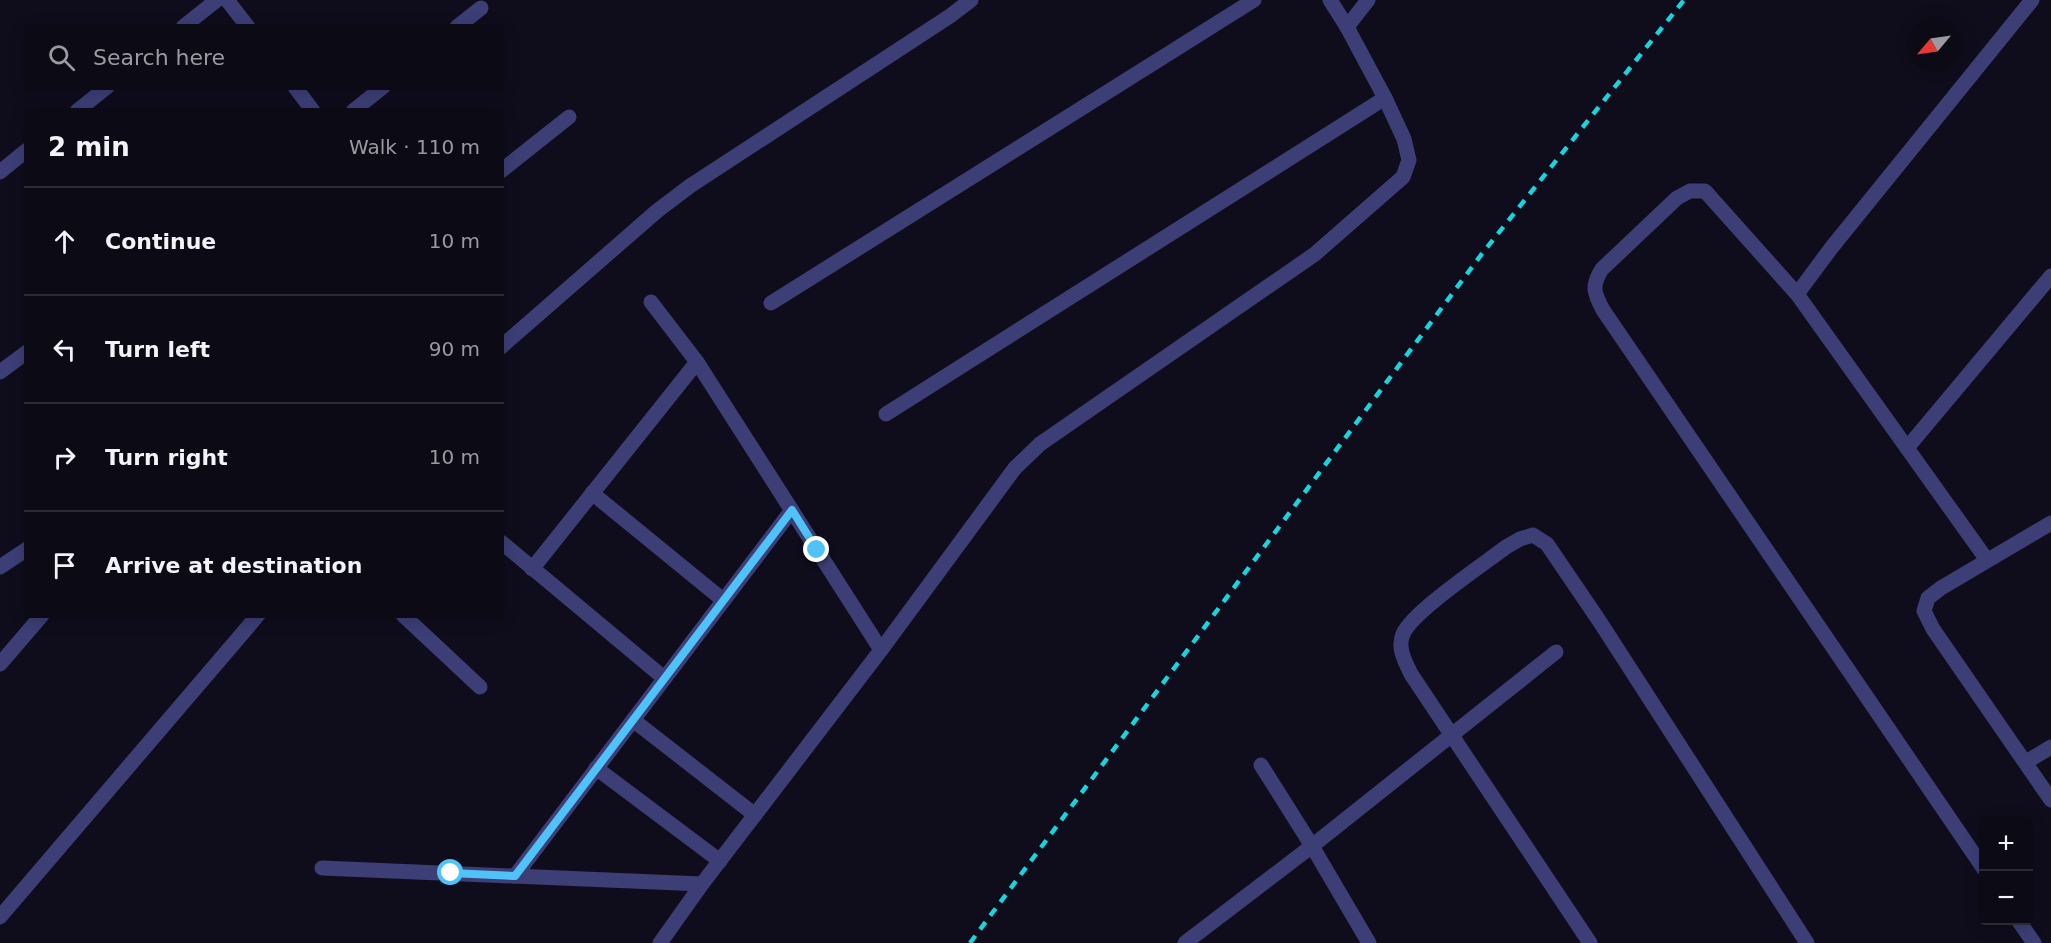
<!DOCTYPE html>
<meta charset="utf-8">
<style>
:root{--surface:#0b0a15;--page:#191822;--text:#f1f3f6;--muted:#9a9aa0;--line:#2b2b34}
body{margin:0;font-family:"DejaVu Sans",sans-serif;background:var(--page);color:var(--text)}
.controls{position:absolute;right:18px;bottom:18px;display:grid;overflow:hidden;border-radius:6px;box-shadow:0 3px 15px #0003}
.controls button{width:54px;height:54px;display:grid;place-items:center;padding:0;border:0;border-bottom:2px solid var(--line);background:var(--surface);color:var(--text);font:30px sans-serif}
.compass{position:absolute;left:1907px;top:18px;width:54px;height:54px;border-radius:50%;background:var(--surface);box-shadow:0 3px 15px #0003;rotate:241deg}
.stop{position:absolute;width:18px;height:18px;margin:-14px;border:4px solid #4fc3f7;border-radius:50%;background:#fff}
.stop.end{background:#4fc3f7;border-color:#fff;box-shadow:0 2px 6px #0008}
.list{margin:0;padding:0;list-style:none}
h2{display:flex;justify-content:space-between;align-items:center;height:78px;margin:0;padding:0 24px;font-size:26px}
h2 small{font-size:20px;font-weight:400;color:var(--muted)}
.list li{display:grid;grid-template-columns:39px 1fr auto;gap:18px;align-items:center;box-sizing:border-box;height:108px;padding:0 24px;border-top:2px solid var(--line)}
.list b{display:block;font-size:22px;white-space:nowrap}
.list em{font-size:20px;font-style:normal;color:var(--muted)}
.icon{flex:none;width:33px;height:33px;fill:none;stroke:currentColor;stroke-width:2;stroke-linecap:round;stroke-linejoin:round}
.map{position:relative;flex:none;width:2051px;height:943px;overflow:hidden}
.search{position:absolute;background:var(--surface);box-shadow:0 3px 15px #0003;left:24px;top:24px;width:480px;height:66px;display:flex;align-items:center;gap:15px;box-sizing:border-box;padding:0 21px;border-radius:6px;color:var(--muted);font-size:22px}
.panel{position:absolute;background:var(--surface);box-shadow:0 3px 15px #0003;left:24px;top:108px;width:480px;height:510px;border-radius:6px}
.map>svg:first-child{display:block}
</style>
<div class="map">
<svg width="2051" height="943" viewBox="0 0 2051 943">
<rect width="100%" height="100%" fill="#0f0d1c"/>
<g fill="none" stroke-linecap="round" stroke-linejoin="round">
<!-- street -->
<g stroke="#3d3e76" stroke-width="15">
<path d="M 227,0 L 248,27"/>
<path d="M 183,27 L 217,0"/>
<path d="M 457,27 L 481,8"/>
<path d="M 1347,27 L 1368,0"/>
<path d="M 295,87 L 313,111"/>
<path d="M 77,111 L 107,87"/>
<path d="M 353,111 L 383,87"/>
<path d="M 501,171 L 569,117"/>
<path d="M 0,172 L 27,150"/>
<path d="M 1797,294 L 1832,247 L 2032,0"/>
<path d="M 651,302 L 697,362 L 881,650"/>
<path d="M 771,303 L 1254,0"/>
<path d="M 501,347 L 657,211 L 690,186 L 950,16 L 971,0"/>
<path d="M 0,372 L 27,352"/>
<path d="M 886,414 L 1385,98"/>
<path d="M 1907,448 L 2051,276"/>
<path d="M 592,493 L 723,600"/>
<path d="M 2051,523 L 1941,588 L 1928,598 L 1924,611 L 1933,629 L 2051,800"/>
<path d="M 501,542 L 664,678"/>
<path d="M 0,567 L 27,549"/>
<path d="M 532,569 L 697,362"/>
<path d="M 403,615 L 480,687"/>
<path d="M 0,664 L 42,615"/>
<path d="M 633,720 L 755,815"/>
<path d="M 2026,762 L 2051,747"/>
<path d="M 1261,765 L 1312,846 L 1369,943"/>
<path d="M 596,768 L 720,861"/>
<path d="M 322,868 L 702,884"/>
<path d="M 1984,869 L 1603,310 C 1594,293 1591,286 1602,269 L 1677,198 L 1690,191 L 1705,191 L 1797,294 L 1987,560"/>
<path d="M 515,876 L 792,510"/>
<path d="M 0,917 L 258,615"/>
<path d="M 2018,920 L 2034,943"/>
<path d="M 660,943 L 702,884 L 881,650 L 1015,468 L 1040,444 L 1315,254 L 1403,177 L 1409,160 L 1404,139 L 1385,98 L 1347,27 L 1330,0"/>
<path d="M 1185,943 L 1312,846 L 1556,652"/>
<path d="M 1590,943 L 1411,674 C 1405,661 1397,648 1403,634 C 1412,612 1484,564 1506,547 L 1520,539 L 1533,535 L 1547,544 L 1600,622 L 1807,943"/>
</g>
<!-- rail -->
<path stroke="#17d4dd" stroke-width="4.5" stroke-dasharray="9 8" stroke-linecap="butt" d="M 970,943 L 1481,255 L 1684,0"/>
</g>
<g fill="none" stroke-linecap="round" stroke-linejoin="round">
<!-- route -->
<path stroke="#4fc3f7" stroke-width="8" d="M 451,873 L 515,876 L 792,510 L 817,550"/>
</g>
</svg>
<div class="controls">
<button>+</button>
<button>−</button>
</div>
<svg class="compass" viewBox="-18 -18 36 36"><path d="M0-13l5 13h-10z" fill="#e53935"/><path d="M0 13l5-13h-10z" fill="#9a9aa0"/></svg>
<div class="stop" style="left:451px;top:873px"></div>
<div class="stop end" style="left:817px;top:550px"></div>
<div class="search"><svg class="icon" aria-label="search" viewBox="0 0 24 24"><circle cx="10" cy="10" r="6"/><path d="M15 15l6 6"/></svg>Search here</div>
<section class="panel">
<h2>2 min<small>Walk · 110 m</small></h2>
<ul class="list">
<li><svg class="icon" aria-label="ahead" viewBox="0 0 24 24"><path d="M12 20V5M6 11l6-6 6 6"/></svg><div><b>Continue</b></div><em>10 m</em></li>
<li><svg class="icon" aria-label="left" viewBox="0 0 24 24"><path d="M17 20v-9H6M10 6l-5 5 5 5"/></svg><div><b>Turn left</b></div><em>90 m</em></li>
<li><svg class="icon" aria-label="right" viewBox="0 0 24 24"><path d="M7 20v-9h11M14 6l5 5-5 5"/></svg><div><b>Turn right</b></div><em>10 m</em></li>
<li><svg class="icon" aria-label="arrive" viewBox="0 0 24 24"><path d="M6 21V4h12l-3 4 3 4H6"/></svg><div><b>Arrive at destination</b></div></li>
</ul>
</section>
</div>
